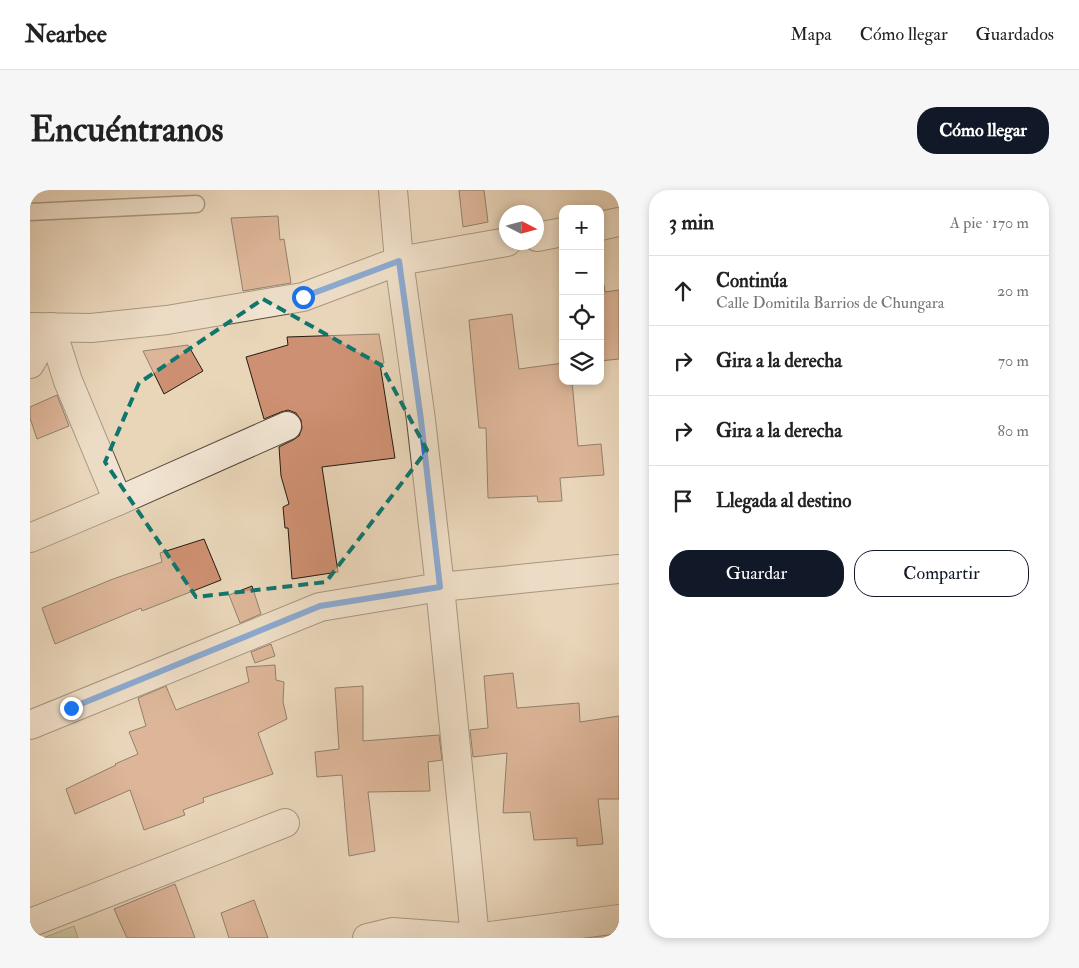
<!DOCTYPE html>
<html lang="es">
<meta charset="utf-8">
<style>
:root{--surface:#fff;--page:#f6f6f6;--text:#222;--muted:#767676;--line:#e0e0e0;--accent:#111827}
body{margin:0;font-family:"IM FELL Double Pica",serif;background:var(--page);color:var(--text)}
.controls{position:absolute;right:15px;top:15px;display:grid;overflow:hidden;border-radius:10px;box-shadow:0 2px 8px #0003}
.controls button{width:45px;height:45px;display:grid;place-items:center;padding:0;border:0;border-bottom:1px solid var(--line);background:var(--surface);color:var(--text);font:25px sans-serif}
.compass{position:absolute;left:469px;top:15px;width:45px;height:45px;border-radius:50%;background:var(--surface);box-shadow:0 2px 8px #0003;rotate:96deg}
.stop{position:absolute;width:15px;height:15px;margin:-11px;border:4px solid #1a73e8;border-radius:50%;background:#fff}
.stop.end{background:#1a73e8;border-color:#fff;box-shadow:0 1px 5px #0008}
.list{margin:0;padding:0;list-style:none}
h2{display:flex;justify-content:space-between;align-items:center;height:65px;margin:0;padding:0 20px;font-size:21px}
h2 small{font-size:16px;font-weight:400;color:var(--muted)}
.list li{display:grid;grid-template-columns:32px 1fr auto;gap:15px;align-items:center;box-sizing:border-box;height:70px;padding:0 20px;border-top:1px solid var(--line)}
.list b{display:block;font-size:19px;white-space:nowrap}
.list p{margin:0;font-size:16px;white-space:nowrap;color:var(--muted)}
.list em{font-size:16px;font-style:normal;color:var(--muted)}
.actions{display:flex;gap:10px;padding:15px 20px}
.actions a{flex:1;padding:11px 0;border:1px solid var(--accent);border-radius:20px;text-align:center;font-size:18px;color:var(--accent)}
.actions .main{background:var(--accent);color:#fff}
.icon{flex:none;width:28px;height:28px;fill:none;stroke:currentColor;stroke-width:2;stroke-linecap:round;stroke-linejoin:round}
.map{position:relative;flex:none;width:589px;height:748px;overflow:hidden;border-radius:20px}
header{display:flex;align-items:center;gap:30px;box-sizing:border-box;height:70px;padding:0 25px;background:var(--surface);border-bottom:1px solid var(--line)}
header strong{font-size:24px}
nav{display:flex;gap:28px;margin-inline-start:auto;font-size:18px}
.intro{display:flex;align-items:center;justify-content:space-between;box-sizing:border-box;height:120px;padding:0 30px}
h1{margin:0;font-size:35px}
.button{padding:12px 22px;border-radius:20px;background:var(--accent);color:#fff;font-size:18px;font-weight:700}
main{display:flex;gap:30px;padding:0 30px}
aside{flex:1;background:var(--surface);border-radius:20px;box-shadow:0 2px 8px #0003}
.map>svg:first-child{display:block}
</style>
<header>
<strong>Nearbee</strong>
<nav><a>Mapa</a><a>Cómo llegar</a><a>Guardados</a></nav>
</header>
<div class="intro"><h1>Encuéntranos</h1><a class="button">Cómo llegar</a></div>
<main>
<div class="map">
<svg width="589" height="748" viewBox="0 0 589 748">
<rect width="100%" height="100%" fill="#e9d6b9"/>
<filter id="stains"><feTurbulence type="fractalNoise" baseFrequency=".004" numOctaves="4"/><feColorMatrix values="0 0 0 0 .2 0 0 0 0 .09 0 0 0 0 .02 0 0 0 .5 -.17"/></filter>
<radialGradient id="worn" r=".72"><stop offset=".6" stop-color="#630" stop-opacity="0"/><stop offset="1" stop-color="#630" stop-opacity=".3"/></radialGradient>
<!-- green -->
<path fill="#b2be92" stroke="#6c6c52" d="M 44,736 L 48,748 L 13,748 Z"/>
<!-- building -->
<g fill="#ce9072" stroke="#251b11">
<path d="M 429,0 L 454,0 L 458,32 L 433,37 Z"/>
<path d="M 248,26 L 250,50 L 254,49 L 261,93 L 213,101 L 201,28 Z"/>
<path d="M 574,95 L 575,102 L 589,100 L 589,169 L 570,171 L 570,96 Z"/>
<path d="M 482,124 L 489,179 L 533,173 L 533,191 L 542,191 L 548,256 L 571,254 L 574,285 L 530,288 L 532,311 L 508,312 L 507,306 L 458,308 L 456,238 L 449,238 L 439,130 Z"/>
<path d="M 349,144 L 354,173 L 350,174 L 365,268 L 292,277 L 308,382 L 262,389 L 258,338 L 255,338 L 253,317 L 259,314 L 251,286 L 249,257 L 263,250 L 269,246 L 272,238 L 271,230 L 266,223 L 258,220 L 251,222 L 234,229 L 216,167 L 258,155 L 257,147 Z"/>
<path d="M 158,155 L 173,181 L 134,204 L 113,161 Z"/>
<path d="M 27,205 L 39,236 L 7,249 L 0,228 L 0,217 Z"/>
<path d="M 174,349 L 191,390 L 112,421 L 111,418 L 25,454 L 12,418 L 83,389 L 132,372 L 130,363 Z"/>
<path d="M 222,396 L 231,424 L 210,433 L 199,405 Z"/>
<path d="M 241,454 L 245,466 L 225,473 L 221,462 Z"/>
<path d="M 245,475 L 246,490 L 254,492 L 253,512 L 257,529 L 228,543 L 243,584 L 173,608 L 174,612 L 153,620 L 155,625 L 114,640 L 100,600 L 45,624 L 36,599 L 86,575 L 85,574 L 108,564 L 99,542 L 116,536 L 108,508 L 136,496 L 146,520 L 219,492 L 216,477 Z"/>
<path d="M 483,483 L 487,518 L 549,513 L 550,532 L 589,526 L 589,609 L 568,609 L 573,654 L 547,656 L 547,648 L 504,650 L 500,622 L 473,623 L 477,563 L 443,567 L 440,540 L 458,538 L 454,486 Z"/>
<path d="M 333,496 L 333,551 L 409,545 L 412,570 L 398,572 L 400,601 L 338,602 L 345,661 L 319,666 L 312,585 L 287,587 L 285,562 L 309,559 L 305,498 Z"/>
<path d="M 145,694 L 165,748 L 97,748 L 84,719 Z"/>
<path d="M 224,710 L 238,748 L 199,748 L 191,723 Z"/>
</g>
<g fill="none" stroke-linecap="round" stroke-linejoin="round">
<defs>
<path id="lane" d="M 0,22 L 166,14"/>
<g id="street">
<path d="M 363,0 L 369,71 L 391,230 L 410,397 L 445,748"/>
<path d="M 570,36 L 589,32"/>
<path d="M 507,47 L 533,42"/>
<path d="M 0,137 L 61,138 L 137,130 L 273,107 L 369,71 L 477,52"/>
<path d="M 21,137 L 38,191 L 88,311"/>
<path d="M 0,174 L 21,137"/>
<path d="M 0,348 L 88,311 L 257,236"/>
<path d="M 0,535 L 290,417 L 410,397 L 589,379"/>
<path d="M 0,733 L 255,633"/>
<path d="M 337,748 L 362,742 L 445,748 L 589,729"/>
</g>
</defs>
<!-- lane casing -->
<use href="#lane" stroke="#564a3b" stroke-width="19"/>
<!-- street casing -->
<use href="#street" stroke="#564a3b" stroke-width="30"/>
<!-- lane -->
<use href="#lane" stroke="#f1e4d2" stroke-width="16"/>
<!-- street -->
<use href="#street" stroke="#f1e4d2" stroke-width="28"/>
</g>
<g fill="none" stroke-linecap="round" stroke-linejoin="round">
<!-- route -->
<path stroke="#1a73e8" stroke-width="6" d="M 41,518 L 290,416 L 410,397 L 391,230 L 369,71 L 273,107"/>
</g>
<!-- marked area -->
<path d="M0 0H589V748H0ZM 233,109 L 351,175 L 397,260 L 296,392 L 166,407 L 75,272 L 109,193 Z" fill="#e9d6b9" fill-opacity=".55" fill-rule="evenodd"/>
<path fill="none" stroke="#0f766e" stroke-width="4" stroke-dasharray="10 6" stroke-linejoin="round" d="M 233,109 L 351,175 L 397,260 L 296,392 L 166,407 L 75,272 L 109,193 Z"/>
<rect width="100%" height="100%" filter="url(#stains)"/>
<rect width="100%" height="100%" fill="url(#worn)"/>
</svg>
<div class="controls">
<button>+</button>
<button>−</button>
<button><svg class="icon" aria-label="locate" viewBox="0 0 24 24"><circle cx="12" cy="12" r="6"/><path d="M12 2v4M12 18v4M2 12h4M18 12h4"/></svg></button>
<button><svg class="icon" aria-label="layers" viewBox="0 0 24 24"><path d="M12 4l9 5-9 5-9-5zM3 14l9 5 9-5"/></svg></button>
</div>
<svg class="compass" viewBox="-18 -18 36 36"><path d="M0-13l5 13h-10z" fill="#e53935"/><path d="M0 13l5-13h-10z" fill="#767676"/></svg>
<div class="stop" style="left:273px;top:107px"></div>
<div class="stop end" style="left:41px;top:518px"></div>
</div>
<aside>
<h2>3 min<small>A pie · 170 m</small></h2>
<ul class="list">
<li><svg class="icon" aria-label="ahead" viewBox="0 0 24 24"><path d="M12 20V5M6 11l6-6 6 6"/></svg><div><b>Continúa</b><p>Calle Domitila Barrios de Chungara</p></div><em>20 m</em></li>
<li><svg class="icon" aria-label="right" viewBox="0 0 24 24"><path d="M7 20v-9h11M14 6l5 5-5 5"/></svg><div><b>Gira a la derecha</b></div><em>70 m</em></li>
<li><svg class="icon" aria-label="right" viewBox="0 0 24 24"><path d="M7 20v-9h11M14 6l5 5-5 5"/></svg><div><b>Gira a la derecha</b></div><em>80 m</em></li>
<li><svg class="icon" aria-label="arrive" viewBox="0 0 24 24"><path d="M6 21V4h12l-3 4 3 4H6"/></svg><div><b>Llegada al destino</b></div></li>
</ul>
<div class="actions"><a class="main">Guardar</a><a>Compartir</a></div>
</aside>
</main>
